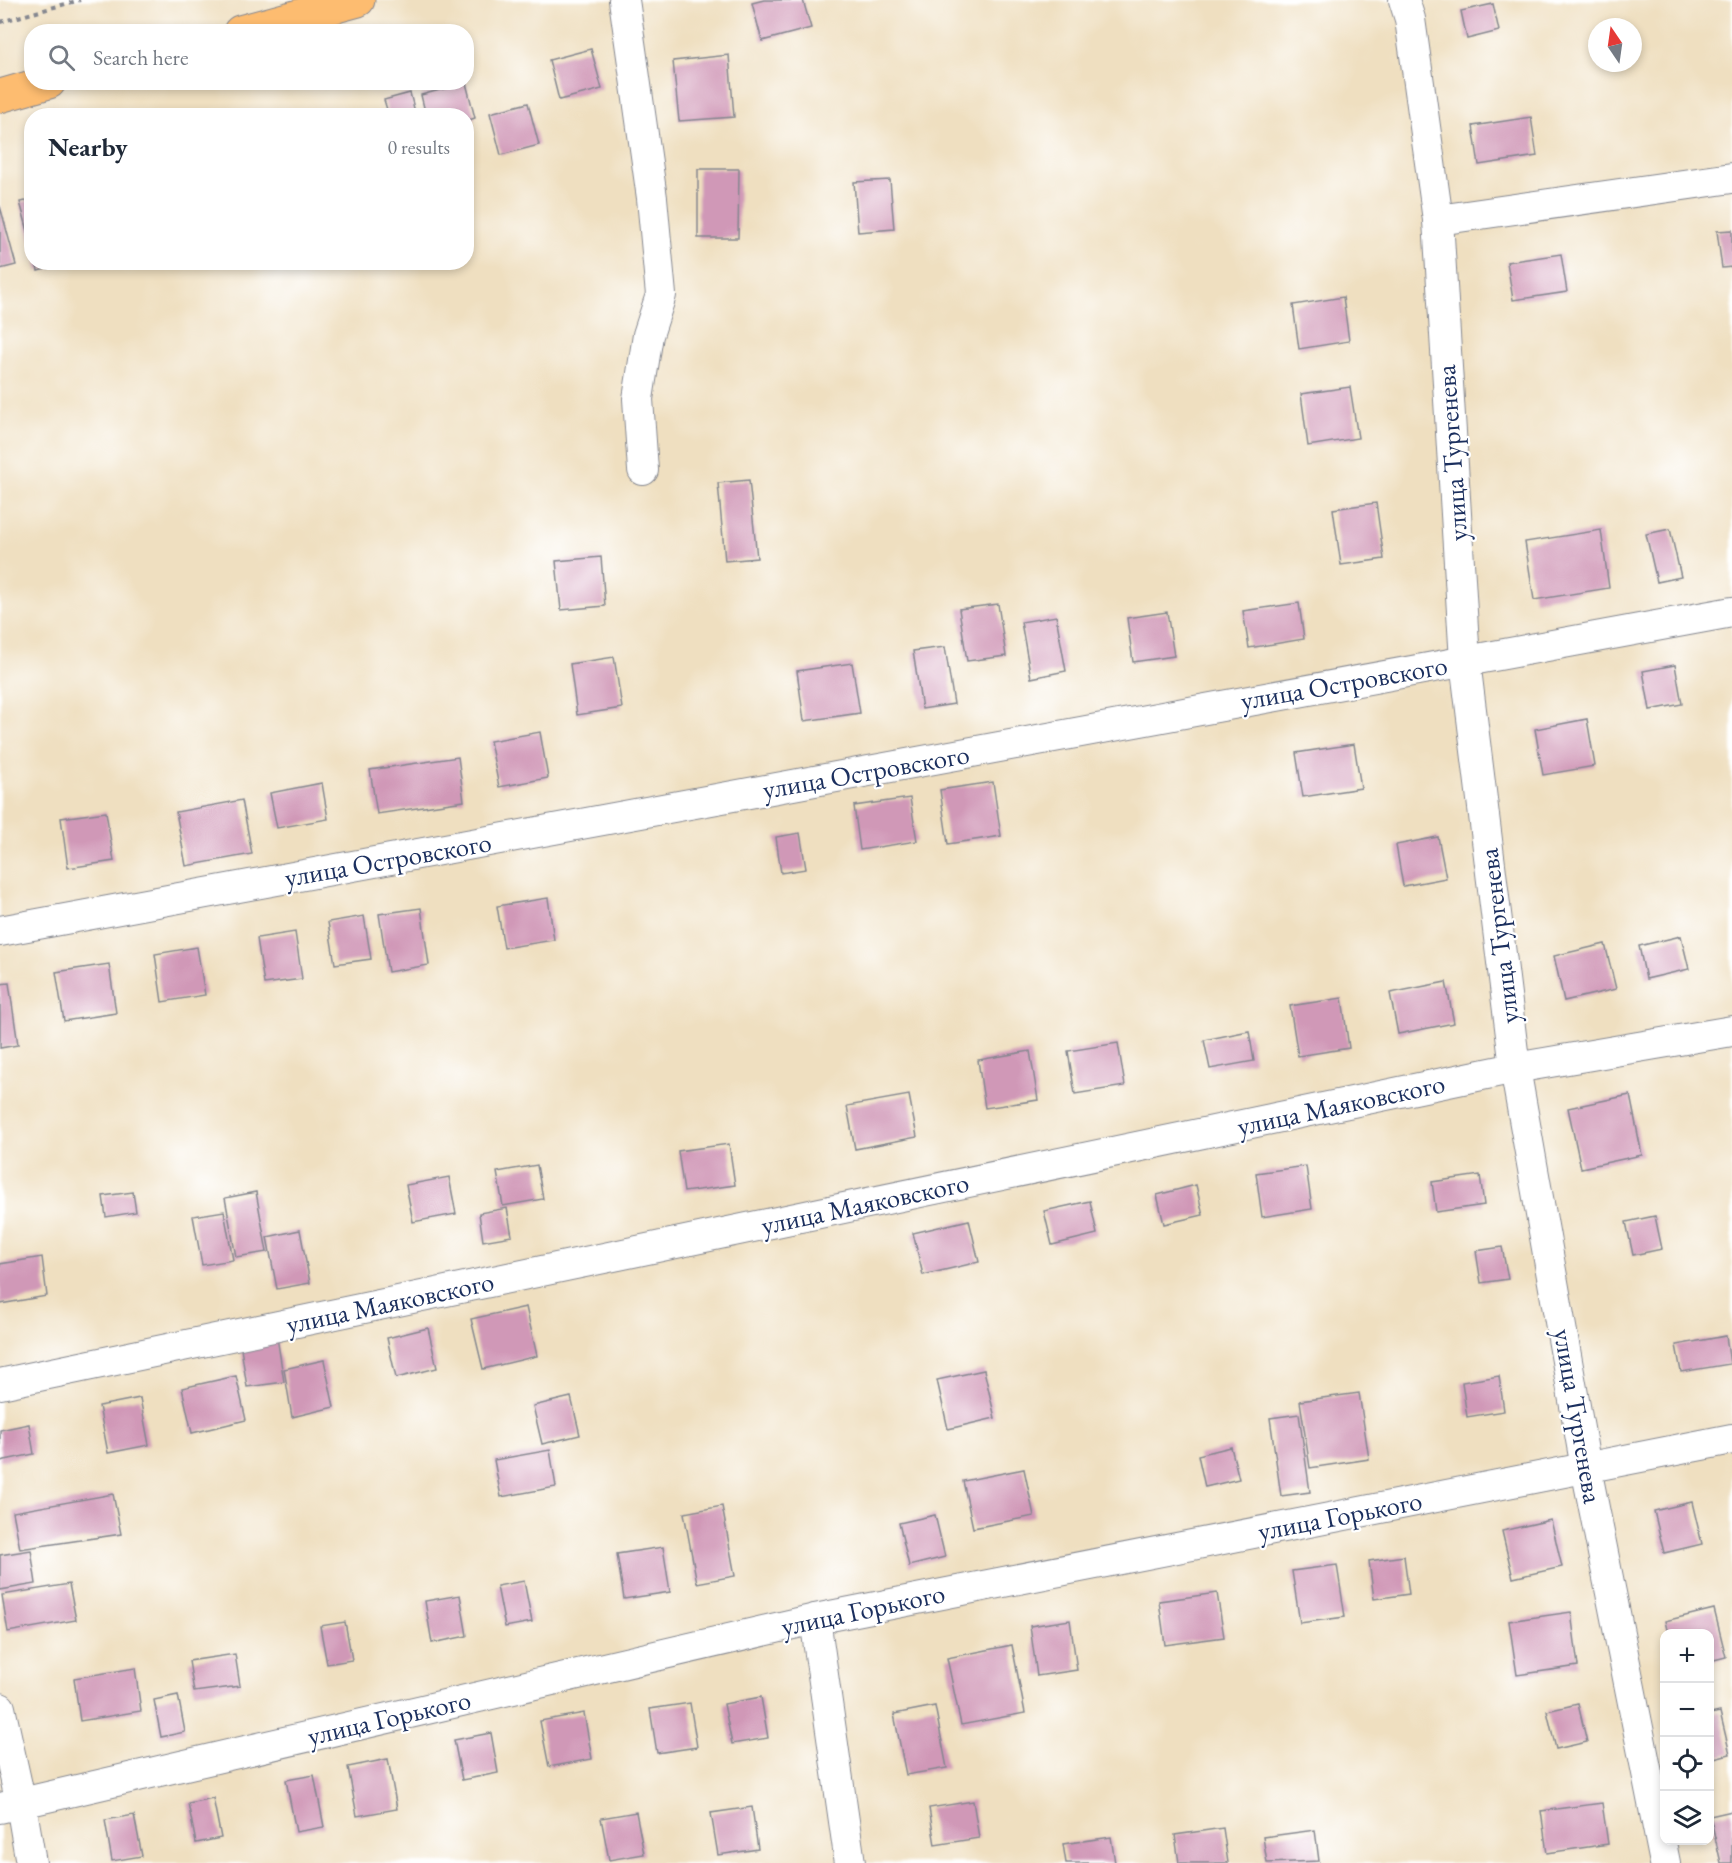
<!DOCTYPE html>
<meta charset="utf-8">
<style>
:root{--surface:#fff;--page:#f6f6f7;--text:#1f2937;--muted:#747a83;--line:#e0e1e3}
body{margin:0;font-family:"EB Garamond",serif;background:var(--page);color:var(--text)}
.controls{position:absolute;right:18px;bottom:18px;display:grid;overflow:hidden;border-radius:12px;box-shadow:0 3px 9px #0003}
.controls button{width:54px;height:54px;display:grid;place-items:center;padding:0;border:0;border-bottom:2px solid var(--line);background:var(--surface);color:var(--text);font:30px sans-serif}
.compass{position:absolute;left:1588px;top:18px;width:54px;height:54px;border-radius:50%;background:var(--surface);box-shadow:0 3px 9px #0003;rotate:347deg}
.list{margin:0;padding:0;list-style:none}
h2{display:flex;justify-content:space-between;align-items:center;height:78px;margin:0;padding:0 24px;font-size:26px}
h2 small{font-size:20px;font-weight:400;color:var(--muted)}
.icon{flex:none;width:33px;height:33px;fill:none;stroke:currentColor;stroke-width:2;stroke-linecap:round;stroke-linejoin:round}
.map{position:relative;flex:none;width:1732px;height:1863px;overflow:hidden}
.search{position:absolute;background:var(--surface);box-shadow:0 3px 9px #0003;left:24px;top:24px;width:450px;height:66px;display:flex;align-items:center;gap:15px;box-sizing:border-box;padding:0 21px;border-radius:24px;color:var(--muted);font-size:22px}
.panel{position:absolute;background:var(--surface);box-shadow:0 3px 9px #0003;left:24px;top:108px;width:450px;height:162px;border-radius:24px}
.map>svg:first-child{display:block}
</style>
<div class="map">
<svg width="1732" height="1863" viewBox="0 0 1732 1863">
<rect width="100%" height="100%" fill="#fff"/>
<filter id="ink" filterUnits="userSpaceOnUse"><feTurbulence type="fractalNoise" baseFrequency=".0167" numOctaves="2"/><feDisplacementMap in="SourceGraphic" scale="12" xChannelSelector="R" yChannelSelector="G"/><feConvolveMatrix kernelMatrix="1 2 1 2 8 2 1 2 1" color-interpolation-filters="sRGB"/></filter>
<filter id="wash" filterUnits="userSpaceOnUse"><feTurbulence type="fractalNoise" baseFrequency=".008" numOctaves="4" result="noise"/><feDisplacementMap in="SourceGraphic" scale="24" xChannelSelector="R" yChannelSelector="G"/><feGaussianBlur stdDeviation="1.35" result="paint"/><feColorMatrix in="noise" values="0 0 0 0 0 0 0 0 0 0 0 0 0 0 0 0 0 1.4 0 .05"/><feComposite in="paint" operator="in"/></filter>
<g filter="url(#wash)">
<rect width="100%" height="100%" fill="#efdfc0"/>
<g id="blocks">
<!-- building -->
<g fill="#d098b7">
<path d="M 764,0 L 803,0 L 811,28 L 762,41 L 752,3 Z"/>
<path d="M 1493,4 L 1499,31 L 1467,39 L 1461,11 Z"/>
<path d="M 591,49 L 602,89 L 559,100 L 549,60 Z"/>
<path d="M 729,55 L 734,117 L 679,121 L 673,61 Z"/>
<path d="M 466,83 L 475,118 L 466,121 L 466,116 L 426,116 L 421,95 Z"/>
<path d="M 410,93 L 416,116 L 389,116 L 384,100 Z"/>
<path d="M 528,103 L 539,145 L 501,155 L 490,113 Z"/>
<path d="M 1531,117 L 1537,156 L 1479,165 L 1473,126 Z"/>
<path d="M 698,169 L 739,169 L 738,238 L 698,238 Z"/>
<path d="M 890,180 L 894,229 L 858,232 L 854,182 Z"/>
<path d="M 32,200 L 32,242 L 31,242 L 20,202 Z"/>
<path d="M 0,206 L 16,265 L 0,269 Z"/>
<path d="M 1732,230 L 1732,267 L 1722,268 L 1717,231 Z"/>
<path d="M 1561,254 L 1567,292 L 1513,300 L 1507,262 Z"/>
<path d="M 36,262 L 67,262 L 67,263 L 38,271 Z"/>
<path d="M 1343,297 L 1349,341 L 1299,349 L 1293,305 Z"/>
<path d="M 1350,387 L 1358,438 L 1308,446 L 1301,394 Z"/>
<path d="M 749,480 L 757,558 L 725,561 L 718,483 Z"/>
<path d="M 1376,503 L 1384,559 L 1341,565 L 1333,509 Z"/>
<path d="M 1670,529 L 1681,577 L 1657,582 L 1646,534 Z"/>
<path d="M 1601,530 L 1609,588 L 1534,600 L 1525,542 Z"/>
<path d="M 601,557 L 605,606 L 561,610 L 556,561 Z"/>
<path d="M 1299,603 L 1304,639 L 1249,648 L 1243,611 Z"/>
<path d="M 998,604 L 1006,656 L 967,661 L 959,609 Z"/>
<path d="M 1167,612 L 1174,656 L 1133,662 L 1127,618 Z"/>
<path d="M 1056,616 L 1066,671 L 1031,678 L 1021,622 Z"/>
<path d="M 945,647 L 954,704 L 922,709 L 913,651 Z"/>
<path d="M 614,657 L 622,708 L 577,715 L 570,664 Z"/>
<path d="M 852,663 L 860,713 L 804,721 L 797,671 Z"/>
<path d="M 1675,665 L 1682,704 L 1650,710 L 1643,671 Z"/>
<path d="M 1587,719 L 1595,766 L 1543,775 L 1535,729 Z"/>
<path d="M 540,732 L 548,778 L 499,787 L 490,741 Z"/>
<path d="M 1354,744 L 1361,788 L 1303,797 L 1296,753 Z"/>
<path d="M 458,757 L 464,801 L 377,814 L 370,770 Z"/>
<path d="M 993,782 L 1001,836 L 948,844 L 940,790 Z"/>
<path d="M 322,783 L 328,819 L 277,828 L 270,793 Z"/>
<path d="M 910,798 L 917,841 L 860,850 L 854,806 Z"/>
<path d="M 242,800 L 252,854 L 186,866 L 176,812 Z"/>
<path d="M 106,812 L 114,861 L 68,868 L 61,818 Z"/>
<path d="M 800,833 L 806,869 L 781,873 L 776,837 Z"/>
<path d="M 1438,837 L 1446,878 L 1403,886 L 1396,845 Z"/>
<path d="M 548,898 L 554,940 L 504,948 L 497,906 Z"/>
<path d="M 421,908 L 429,965 L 388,972 L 379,914 Z"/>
<path d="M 364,916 L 371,959 L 335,964 L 328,922 Z"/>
<path d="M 295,932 L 302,979 L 264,984 L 257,938 Z"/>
<path d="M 1681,936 L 1689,969 L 1646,979 L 1639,946 Z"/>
<path d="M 1605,944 L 1616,989 L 1564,1001 L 1554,956 Z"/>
<path d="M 197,947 L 205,995 L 162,1002 L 155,954 Z"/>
<path d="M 109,964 L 116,1013 L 64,1021 L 56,972 Z"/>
<path d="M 1446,982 L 1454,1023 L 1398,1034 L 1390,993 Z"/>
<path d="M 9,983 L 18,1045 L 0,1048 L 0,984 Z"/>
<path d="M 1342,998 L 1349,1048 L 1298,1056 L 1290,1006 Z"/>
<path d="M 1249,1031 L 1254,1061 L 1210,1069 L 1204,1040 Z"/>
<path d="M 1118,1043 L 1125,1086 L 1075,1094 L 1068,1051 Z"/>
<path d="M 1030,1051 L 1038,1100 L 985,1108 L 978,1060 Z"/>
<path d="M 909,1095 L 917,1137 L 855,1149 L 847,1106 Z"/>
<path d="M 1630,1095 L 1642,1155 L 1581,1168 L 1568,1108 Z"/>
<path d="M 729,1144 L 735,1185 L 684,1192 L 678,1151 Z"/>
<path d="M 537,1165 L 543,1199 L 503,1206 L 497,1172 Z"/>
<path d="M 1306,1166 L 1312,1209 L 1262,1217 L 1256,1173 Z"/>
<path d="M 1480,1175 L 1484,1205 L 1436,1212 L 1432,1182 Z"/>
<path d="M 449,1177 L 456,1214 L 413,1222 L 406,1185 Z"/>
<path d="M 1196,1185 L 1203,1215 L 1164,1224 L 1157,1195 Z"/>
<path d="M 133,1192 L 136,1212 L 106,1217 L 103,1196 Z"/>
<path d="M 256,1192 L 267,1252 L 236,1257 L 225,1198 Z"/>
<path d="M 1090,1201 L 1097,1234 L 1052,1245 L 1044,1211 Z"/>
<path d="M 507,1208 L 512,1236 L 483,1241 L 479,1213 Z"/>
<path d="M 224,1211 L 233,1260 L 202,1265 L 193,1216 Z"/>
<path d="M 1655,1216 L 1662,1249 L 1633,1255 L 1626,1222 Z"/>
<path d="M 969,1220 L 979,1262 L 923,1275 L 913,1233 Z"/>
<path d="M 300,1230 L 310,1283 L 277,1289 L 267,1237 Z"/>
<path d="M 1502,1247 L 1508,1279 L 1481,1283 L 1476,1251 Z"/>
<path d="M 42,1257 L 47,1296 L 0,1304 L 0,1264 Z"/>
<path d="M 526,1307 L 537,1356 L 483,1369 L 471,1319 Z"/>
<path d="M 428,1328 L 437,1368 L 396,1378 L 387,1338 Z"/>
<path d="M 1726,1336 L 1730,1364 L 1681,1372 L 1676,1345 Z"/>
<path d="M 277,1337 L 284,1382 L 247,1387 L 240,1342 Z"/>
<path d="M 324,1360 L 334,1407 L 292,1417 L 284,1369 Z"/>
<path d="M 984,1370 L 995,1418 L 948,1429 L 937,1380 Z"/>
<path d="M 236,1376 L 246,1420 L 192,1433 L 182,1388 Z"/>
<path d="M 1499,1376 L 1504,1411 L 1467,1417 L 1462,1382 Z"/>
<path d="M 1359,1393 L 1369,1459 L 1310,1468 L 1300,1401 Z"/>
<path d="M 571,1397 L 580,1435 L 542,1444 L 533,1406 Z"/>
<path d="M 140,1398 L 149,1445 L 108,1453 L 99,1406 Z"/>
<path d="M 1299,1414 L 1310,1492 L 1281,1496 L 1270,1418 Z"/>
<path d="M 29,1424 L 34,1454 L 0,1461 L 0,1430 Z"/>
<path d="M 1231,1447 L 1239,1479 L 1205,1487 L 1198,1455 Z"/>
<path d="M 550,1450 L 556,1487 L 501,1497 L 494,1460 Z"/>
<path d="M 1024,1469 L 1034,1516 L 973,1528 L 963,1481 Z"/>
<path d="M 113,1494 L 121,1534 L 20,1549 L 13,1512 Z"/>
<path d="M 1692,1502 L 1702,1544 L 1664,1553 L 1654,1511 Z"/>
<path d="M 722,1506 L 735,1576 L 697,1583 L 684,1513 Z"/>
<path d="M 935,1515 L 945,1557 L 909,1566 L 899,1523 Z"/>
<path d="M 1551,1520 L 1562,1567 L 1513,1578 L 1502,1531 Z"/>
<path d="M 663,1547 L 670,1592 L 624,1599 L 617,1554 Z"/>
<path d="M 31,1550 L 36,1584 L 0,1590 L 0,1555 Z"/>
<path d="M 1404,1556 L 1409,1594 L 1374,1599 L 1369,1561 Z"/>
<path d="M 1337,1565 L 1345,1617 L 1300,1623 L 1292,1571 Z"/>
<path d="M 524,1581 L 532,1622 L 505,1627 L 497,1586 Z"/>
<path d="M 69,1584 L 76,1620 L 8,1632 L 2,1595 Z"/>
<path d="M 1217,1593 L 1224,1637 L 1165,1645 L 1159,1601 Z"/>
<path d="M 460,1595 L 467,1636 L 432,1643 L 425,1601 Z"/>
<path d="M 1714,1609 L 1726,1657 L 1710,1661 L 1710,1634 L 1668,1634 L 1665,1621 Z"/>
<path d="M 1571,1612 L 1578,1666 L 1517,1675 L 1509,1621 Z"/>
<path d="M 1070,1620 L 1077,1670 L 1037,1676 L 1030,1626 Z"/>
<path d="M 345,1622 L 352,1660 L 327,1664 L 320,1626 Z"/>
<path d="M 1012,1645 L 1025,1713 L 961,1725 L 947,1658 Z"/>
<path d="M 235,1654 L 240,1686 L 194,1692 L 189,1661 Z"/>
<path d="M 135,1668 L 141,1711 L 80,1721 L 74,1678 Z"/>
<path d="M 178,1695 L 185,1732 L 161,1737 L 154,1700 Z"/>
<path d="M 761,1697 L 768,1738 L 732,1744 L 724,1704 Z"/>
<path d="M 690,1703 L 697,1747 L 657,1753 L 650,1709 Z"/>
<path d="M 1578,1704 L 1587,1742 L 1556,1749 L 1547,1711 Z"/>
<path d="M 935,1706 L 947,1768 L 906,1775 L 894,1714 Z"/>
<path d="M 1720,1712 L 1730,1754 L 1710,1759 L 1710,1714 Z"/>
<path d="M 584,1713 L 592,1759 L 549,1767 L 540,1721 Z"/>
<path d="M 491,1733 L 498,1773 L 462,1780 L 454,1740 Z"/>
<path d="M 388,1759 L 397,1809 L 357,1816 L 348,1767 Z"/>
<path d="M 314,1775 L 324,1827 L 296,1832 L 286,1780 Z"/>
<path d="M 213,1798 L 221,1838 L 196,1843 L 188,1803 Z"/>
<path d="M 973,1801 L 979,1838 L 935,1845 L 929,1808 Z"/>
<path d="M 1602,1803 L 1608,1844 L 1547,1853 L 1541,1811 Z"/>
<path d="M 752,1807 L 758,1849 L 718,1855 L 711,1813 Z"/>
<path d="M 1732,1811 L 1732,1863 L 1721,1863 L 1710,1816 Z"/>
<path d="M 636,1812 L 644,1854 L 609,1860 L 601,1818 Z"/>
<path d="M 134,1815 L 142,1856 L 112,1861 L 105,1820 Z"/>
<path d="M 1223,1828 L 1228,1863 L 1179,1863 L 1175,1835 Z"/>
<path d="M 1315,1830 L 1319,1861 L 1267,1863 L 1263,1837 Z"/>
<path d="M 1111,1837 L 1115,1863 L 1066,1863 L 1063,1844 Z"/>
</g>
</g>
</g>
<g filter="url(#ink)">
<use href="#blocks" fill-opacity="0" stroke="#85878f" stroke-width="1.5"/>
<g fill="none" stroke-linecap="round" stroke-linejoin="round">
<defs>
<g id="minor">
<path d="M 624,0 L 652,198 L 661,295 L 648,335 L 638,399 L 643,470"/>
<path d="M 1404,0 L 1410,19 L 1438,220 L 1465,661 L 1515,1068 L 1586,1468 L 1665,1863"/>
<path d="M 1438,220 L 1732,178"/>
<path d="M 0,931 L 1732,612"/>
<path d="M 0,1384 L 1515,1068 L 1732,1031"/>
<path d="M 815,1619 L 850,1863"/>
<path d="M 0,1708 L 21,1804 L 31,1863"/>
<path d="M 0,1808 L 815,1619 L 1732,1439"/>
</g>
<g id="major">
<path d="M 240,32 L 358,0"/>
<path d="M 0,96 L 49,82"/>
</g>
</defs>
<!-- minor casing -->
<use href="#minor" stroke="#85878f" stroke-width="32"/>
<!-- major casing -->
<use href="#major" stroke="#85878f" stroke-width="35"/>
<!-- path -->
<path stroke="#85878f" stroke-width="4" stroke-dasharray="4.5 4.5" stroke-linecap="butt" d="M 0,22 L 80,0"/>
<!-- minor -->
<use href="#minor" stroke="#fff" stroke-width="30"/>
<!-- major -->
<use href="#major" stroke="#fdbc70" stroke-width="33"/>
</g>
</g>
<g text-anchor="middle" stroke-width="4.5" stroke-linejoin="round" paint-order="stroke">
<!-- street labels -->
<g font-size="27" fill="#1b2f5e" stroke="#fff">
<text transform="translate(1452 453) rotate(-94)" y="9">улица Тургенева</text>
<text transform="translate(1344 683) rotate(-10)" y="9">улица Островского</text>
<text transform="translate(866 772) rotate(-10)" y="9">улица Островского</text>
<text transform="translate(388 860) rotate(-10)" y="9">улица Островского</text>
<text transform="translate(1499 936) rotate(-97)" y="9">улица Тургенева</text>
<text transform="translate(1341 1105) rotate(-12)" y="9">улица Маяковского</text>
<text transform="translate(865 1204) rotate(-12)" y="9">улица Маяковского</text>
<text transform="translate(390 1303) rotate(-12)" y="9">улица Маяковского</text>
<text transform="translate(1578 1416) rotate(80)" y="9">улица Тургенева</text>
<text transform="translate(1340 1516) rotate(-11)" y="9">улица Горького</text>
<text transform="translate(863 1610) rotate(-12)" y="9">улица Горького</text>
<text transform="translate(389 1718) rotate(-13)" y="9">улица Горького</text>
</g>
</g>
</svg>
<div class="controls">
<button>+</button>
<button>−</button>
<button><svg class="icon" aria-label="locate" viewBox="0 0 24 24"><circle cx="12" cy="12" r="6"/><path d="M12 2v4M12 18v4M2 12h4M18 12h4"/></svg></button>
<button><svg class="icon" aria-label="layers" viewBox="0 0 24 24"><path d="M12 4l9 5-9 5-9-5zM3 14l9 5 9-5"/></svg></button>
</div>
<svg class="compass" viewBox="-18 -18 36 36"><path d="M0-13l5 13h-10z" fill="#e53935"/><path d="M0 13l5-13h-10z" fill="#747a83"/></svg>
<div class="search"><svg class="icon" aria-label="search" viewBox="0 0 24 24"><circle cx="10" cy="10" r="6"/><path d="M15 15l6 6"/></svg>Search here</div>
<section class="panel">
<h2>Nearby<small>0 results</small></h2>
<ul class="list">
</ul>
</section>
</div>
